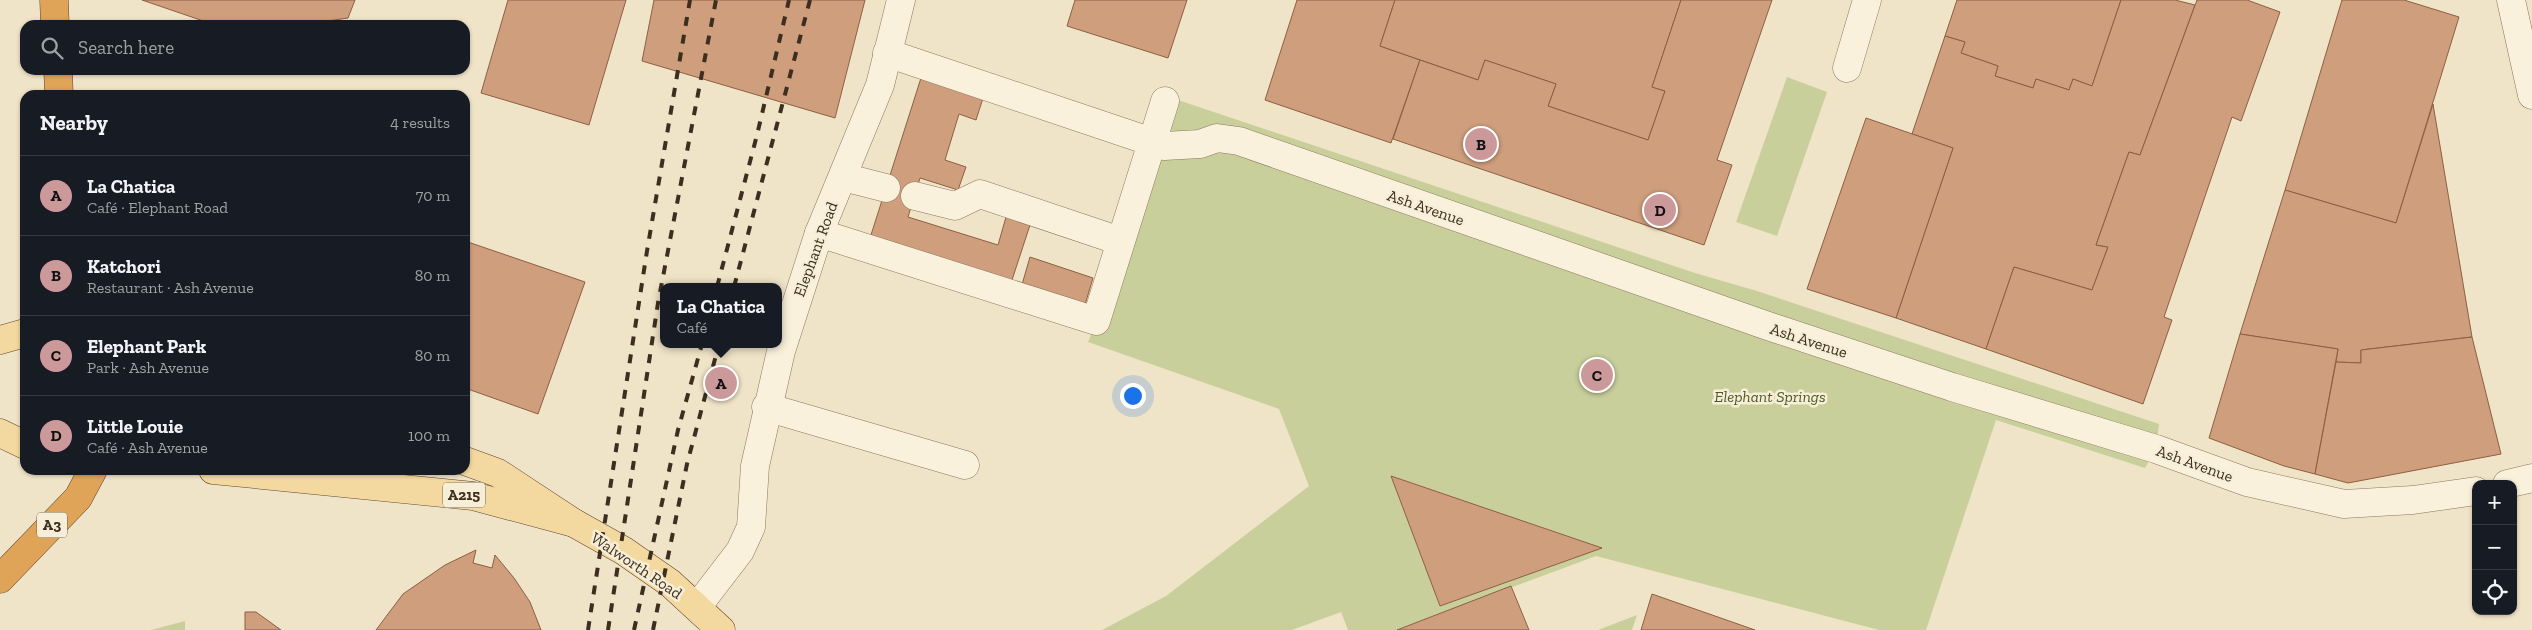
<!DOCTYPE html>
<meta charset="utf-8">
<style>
:root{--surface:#171b24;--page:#242831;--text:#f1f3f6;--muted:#9ea1a6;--line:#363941;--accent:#cc999b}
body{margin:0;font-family:"Zilla Slab",serif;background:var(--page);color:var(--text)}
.controls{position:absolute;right:15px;bottom:15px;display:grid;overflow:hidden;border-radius:10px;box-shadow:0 1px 4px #0004}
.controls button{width:45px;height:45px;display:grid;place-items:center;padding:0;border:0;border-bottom:1px solid var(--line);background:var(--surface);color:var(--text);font:25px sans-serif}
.you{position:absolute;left:1132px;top:395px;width:18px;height:18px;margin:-12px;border:4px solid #fff;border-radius:50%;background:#1a73e8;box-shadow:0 0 0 8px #1a73e833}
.badge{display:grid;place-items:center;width:32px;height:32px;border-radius:50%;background:var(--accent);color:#111;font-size:16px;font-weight:700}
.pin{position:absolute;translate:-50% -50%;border:2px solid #fff;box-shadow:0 1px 5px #0006}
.popup{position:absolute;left:660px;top:283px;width:122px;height:65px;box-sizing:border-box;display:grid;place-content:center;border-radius:10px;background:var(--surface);filter:drop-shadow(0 1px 4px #0005);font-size:16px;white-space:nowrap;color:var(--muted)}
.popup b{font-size:19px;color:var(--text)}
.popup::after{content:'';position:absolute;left:50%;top:100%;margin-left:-10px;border:10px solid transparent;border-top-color:var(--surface)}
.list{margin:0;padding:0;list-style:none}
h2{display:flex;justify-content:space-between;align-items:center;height:65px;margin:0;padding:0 20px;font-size:21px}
h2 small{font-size:16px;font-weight:400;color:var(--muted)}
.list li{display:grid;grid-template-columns:32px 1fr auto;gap:15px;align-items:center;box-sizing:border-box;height:80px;padding:0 20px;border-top:1px solid var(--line)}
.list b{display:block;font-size:19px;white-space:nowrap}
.list p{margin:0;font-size:16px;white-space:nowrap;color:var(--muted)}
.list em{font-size:16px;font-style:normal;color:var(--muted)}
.icon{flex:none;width:28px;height:28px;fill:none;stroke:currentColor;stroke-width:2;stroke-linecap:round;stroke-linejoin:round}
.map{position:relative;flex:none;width:2532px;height:630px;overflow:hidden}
.search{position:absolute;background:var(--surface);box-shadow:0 1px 4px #0004;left:20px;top:20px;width:450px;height:55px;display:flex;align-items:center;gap:12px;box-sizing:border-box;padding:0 18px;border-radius:15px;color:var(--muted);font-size:19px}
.panel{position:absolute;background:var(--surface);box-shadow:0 1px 4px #0004;left:20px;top:90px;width:450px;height:385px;border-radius:15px}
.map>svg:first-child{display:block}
</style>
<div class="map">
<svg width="2532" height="630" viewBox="0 0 2532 630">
<rect width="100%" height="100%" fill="#f0e4c8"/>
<!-- green -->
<g fill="#c9cf9b">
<path d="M 1787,77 L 1827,92 L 1777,236 L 1736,222 Z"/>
<path d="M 1178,100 L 1695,273 L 1757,291 L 2159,424 L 2156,449 L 2145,468 L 1996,420 L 1926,630 L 1879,630 L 1596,556 L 1397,630 L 1348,630 L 1341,612 L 1292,630 L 1102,630 L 1166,596 L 1309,486 L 1279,409 L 1088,342 L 1137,220 Z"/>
<path d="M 1637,615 L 1632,630 L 1598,630 Z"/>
<path d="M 185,621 L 185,630 L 151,630 Z"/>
</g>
<!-- building -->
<g fill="#cf9f7d" stroke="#8d5f41">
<path d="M 142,0 L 355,0 L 348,18 L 301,25 L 215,25 Z"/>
<path d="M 508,0 L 626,0 L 589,125 L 481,93 Z"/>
<path d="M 654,0 L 865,0 L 835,118 L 642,61 Z"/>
<path d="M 1075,0 L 1187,0 L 1168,58 L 1067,26 Z"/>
<path d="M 1297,0 L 1395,0 L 1380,46 L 1420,60 L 1391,143 L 1265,100 Z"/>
<path d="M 1395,0 L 1681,0 L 1652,87 L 1665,91 L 1648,140 L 1548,106 L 1556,84 L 1485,60 L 1478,80 L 1380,46 Z"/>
<path d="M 1681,0 L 1772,0 L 1717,160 L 1732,165 L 1704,245 L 1393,139 L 1420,60 L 1478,80 L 1485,60 L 1556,84 L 1548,106 L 1648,140 L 1665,91 L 1652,87 Z"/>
<path d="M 1957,0 L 2121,0 L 2092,86 L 2073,79 L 2069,90 L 2036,79 L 2033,88 L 1995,76 L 1998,66 L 1961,53 L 1965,42 L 1945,36 Z"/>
<path d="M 2121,0 L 2175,0 L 2195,5 L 2140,155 L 2129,152 L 2096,245 L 2108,247 L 2092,290 L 2014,267 L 1986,349 L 1896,318 L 1953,148 L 1912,134 L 1945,36 L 1965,42 L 1961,53 L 1998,66 L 1995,76 L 2033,88 L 2036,79 L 2069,90 L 2073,79 L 2092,86 Z"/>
<path d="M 2197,0 L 2247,0 L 2280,12 L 2241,121 L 2232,117 L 2164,317 L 2172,320 L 2143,404 L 1986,349 L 2014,267 L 2092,290 L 2108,247 L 2096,245 L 2129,152 L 2140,155 Z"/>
<path d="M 2342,0 L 2404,0 L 2459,17 L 2396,223 L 2285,190 Z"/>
<path d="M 921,78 L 983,98 L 976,120 L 959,114 L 945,160 L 966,167 L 958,190 L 920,178 L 908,217 L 998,245 L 1006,217 L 1030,225 L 1011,283 L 870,238 Z"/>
<path d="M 2433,104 L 2472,337 L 2361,350 L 2361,363 L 2336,362 L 2338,349 L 2240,334 L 2285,190 L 2396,223 Z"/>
<path d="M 1866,118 L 1953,148 L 1896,318 L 1807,289 Z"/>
<path d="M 465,241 L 585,282 L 538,414 L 465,388 Z"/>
<path d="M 1030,257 L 1093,278 L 1084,308 L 1021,288 Z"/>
<path d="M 2240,334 L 2338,349 L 2315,474 L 2284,466 L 2209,438 Z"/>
<path d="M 2472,337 L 2501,454 L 2348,483 L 2315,474 L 2336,362 L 2361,363 L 2361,350 Z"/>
<path d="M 1391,476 L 1602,548 L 1440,606 Z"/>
<path d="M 476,550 L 473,563 L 492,568 L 495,555 L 514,578 L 530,602 L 541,630 L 376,630 L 403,594 L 445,565 Z"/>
<path d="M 1511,586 L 1529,630 L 1397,630 Z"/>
<path d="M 1652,594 L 1755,630 L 1641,630 Z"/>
<path d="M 245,612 L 256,612 L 281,630 L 245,630 Z"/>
</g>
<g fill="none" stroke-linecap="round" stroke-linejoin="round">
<defs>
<g id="minor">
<path d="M 2511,0 L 2532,95"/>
<path d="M 887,53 L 1164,146 L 1200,144 L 1217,138 L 1239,141 L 1768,326 L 1952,387 L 2156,449 L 2247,482 L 2344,504 L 2413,500 L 2476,491"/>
<path d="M 1847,68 L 1867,0"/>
<path d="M 843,177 L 886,188"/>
<path d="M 915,196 L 955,206 L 980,194 L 1120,241"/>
<path d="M 819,233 L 1096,321 L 1165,101"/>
<path d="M 766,407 L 965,465"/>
<path d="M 2507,484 L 2532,478"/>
<path d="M 697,607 L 740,551 L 751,527 L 755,466 L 781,351 L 819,233 L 880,85 L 901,0"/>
</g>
<g id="major">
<path d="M 0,340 L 25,333"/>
<path d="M 0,433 L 25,445"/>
<path d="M 465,461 L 498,473 L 574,523 L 624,551 L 670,583 L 721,630"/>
<path d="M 213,470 L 473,496 L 574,523"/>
</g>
<g id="highway">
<path d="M 54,0 L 55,25"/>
<path d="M 58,70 L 59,95"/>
<path d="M 0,579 L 78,498 L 93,470"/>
</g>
</defs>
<!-- minor casing -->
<use href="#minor" stroke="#8d765c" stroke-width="29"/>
<!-- major casing -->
<use href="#major" stroke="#5b4430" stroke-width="29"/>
<!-- highway casing -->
<use href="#highway" stroke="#5b4430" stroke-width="29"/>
<!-- minor -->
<use href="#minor" stroke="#faf1dc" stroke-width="28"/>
<!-- major -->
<use href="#major" stroke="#f3d9a0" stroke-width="28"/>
<!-- highway -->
<use href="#highway" stroke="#e0a458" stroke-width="28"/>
<!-- rail -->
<g stroke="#3d2e20" stroke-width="4" stroke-dasharray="9 9" stroke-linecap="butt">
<path d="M 717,287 L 757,135 L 789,0"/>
<path d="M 734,287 L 810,0"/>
<path d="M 588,630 L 647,251 L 690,0"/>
<path d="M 608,630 L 658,303 L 716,0"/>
<path d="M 634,630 L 678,430 L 702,344"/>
<path d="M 653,630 L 687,464 L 719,344"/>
</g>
</g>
<g text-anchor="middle" stroke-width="5" stroke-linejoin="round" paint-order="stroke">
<!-- shield labels -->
<g fill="#f7eed8" stroke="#756857" stroke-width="1">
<rect x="443" y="482.5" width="42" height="25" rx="4"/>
<rect x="37" y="512.5" width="30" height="25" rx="4"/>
</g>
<g font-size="15" font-weight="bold" fill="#3d2e20">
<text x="464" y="500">A215</text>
<text x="52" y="530">A3</text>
</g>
<!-- street labels -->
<g font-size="16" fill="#3d2e20" stroke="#f7eed8">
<text transform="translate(1426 207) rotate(19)" y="6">Ash Avenue</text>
<text transform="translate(815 249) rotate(-70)" y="6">Elephant Road</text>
<text transform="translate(1809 340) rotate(18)" y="6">Ash Avenue</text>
<text transform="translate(2195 463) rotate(20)" y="6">Ash Avenue</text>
<text transform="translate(637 565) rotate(34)" y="6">Walworth Road</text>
</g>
<!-- park labels -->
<g font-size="16" font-style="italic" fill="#4d5a26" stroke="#f7eed8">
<text x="1770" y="402">Elephant Springs</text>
</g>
</g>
</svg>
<div class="controls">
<button>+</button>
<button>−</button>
<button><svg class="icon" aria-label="locate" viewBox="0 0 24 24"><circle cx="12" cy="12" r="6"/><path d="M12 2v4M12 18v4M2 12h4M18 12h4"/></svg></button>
</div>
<div class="you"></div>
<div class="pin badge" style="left:721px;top:383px">A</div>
<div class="popup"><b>La Chatica</b>Café</div>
<div class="pin badge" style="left:1481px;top:144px">B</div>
<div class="pin badge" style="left:1597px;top:375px">C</div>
<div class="pin badge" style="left:1660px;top:210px">D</div>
<div class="search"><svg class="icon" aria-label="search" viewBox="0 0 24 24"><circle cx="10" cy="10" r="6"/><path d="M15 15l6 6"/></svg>Search here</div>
<section class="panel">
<h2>Nearby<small>4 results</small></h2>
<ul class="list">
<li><span class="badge">A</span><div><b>La Chatica</b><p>Café · Elephant Road</p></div><em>70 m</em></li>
<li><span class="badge">B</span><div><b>Katchori</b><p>Restaurant · Ash Avenue</p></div><em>80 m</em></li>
<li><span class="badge">C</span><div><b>Elephant Park</b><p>Park · Ash Avenue</p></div><em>80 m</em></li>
<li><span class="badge">D</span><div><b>Little Louie</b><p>Café · Ash Avenue</p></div><em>100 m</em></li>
</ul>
</section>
</div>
